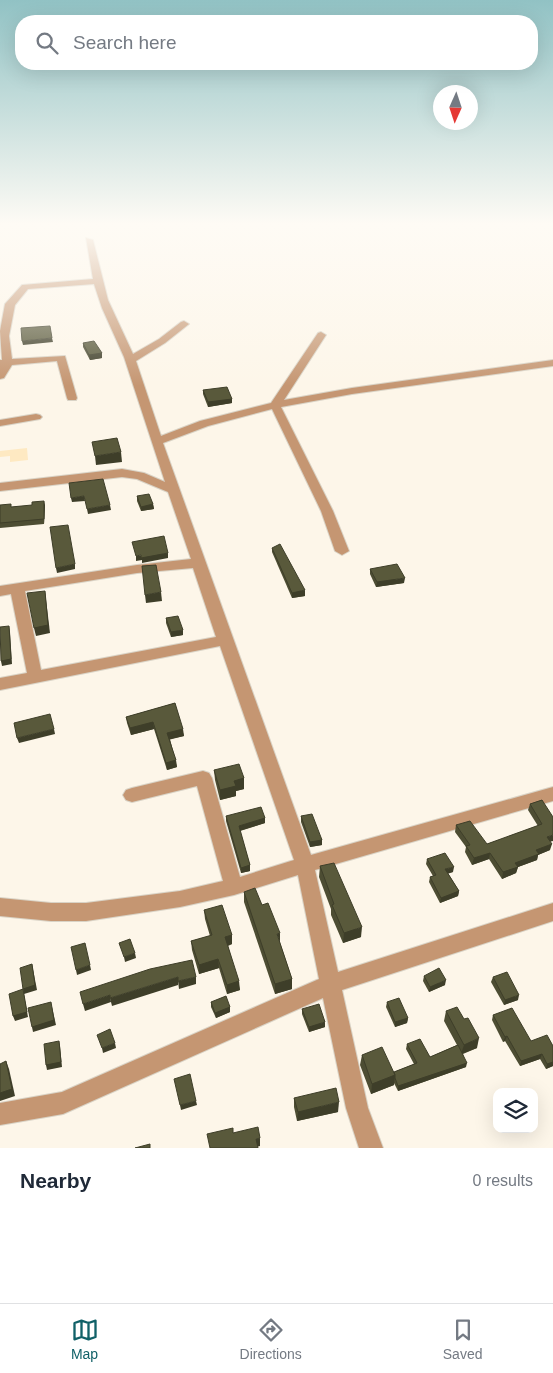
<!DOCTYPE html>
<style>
:root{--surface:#fff;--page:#f6f6f7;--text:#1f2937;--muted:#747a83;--line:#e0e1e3;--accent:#116168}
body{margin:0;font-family:Helvetica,sans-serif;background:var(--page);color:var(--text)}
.controls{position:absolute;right:15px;bottom:15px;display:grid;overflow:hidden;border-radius:10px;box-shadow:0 5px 20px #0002}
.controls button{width:45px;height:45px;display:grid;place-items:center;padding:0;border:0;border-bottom:1px solid var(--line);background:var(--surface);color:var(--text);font:25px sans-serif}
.compass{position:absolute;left:433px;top:85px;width:45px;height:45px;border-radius:50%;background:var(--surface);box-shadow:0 5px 20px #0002;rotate:183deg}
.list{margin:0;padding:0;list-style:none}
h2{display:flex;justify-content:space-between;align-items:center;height:65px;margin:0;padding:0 20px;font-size:21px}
h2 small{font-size:16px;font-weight:400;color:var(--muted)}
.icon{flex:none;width:28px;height:28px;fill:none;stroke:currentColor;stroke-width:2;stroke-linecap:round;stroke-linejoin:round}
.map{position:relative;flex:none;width:553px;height:1148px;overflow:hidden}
.search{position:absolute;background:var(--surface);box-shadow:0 5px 20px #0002;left:15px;right:15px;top:15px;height:55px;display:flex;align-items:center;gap:12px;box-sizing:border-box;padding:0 18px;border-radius:20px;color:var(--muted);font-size:19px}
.sheet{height:155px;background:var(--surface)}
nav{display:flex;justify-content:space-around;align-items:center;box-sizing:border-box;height:70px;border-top:1px solid var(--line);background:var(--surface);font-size:14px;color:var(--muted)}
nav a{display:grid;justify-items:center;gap:2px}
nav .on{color:var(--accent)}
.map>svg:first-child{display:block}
</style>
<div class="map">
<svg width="553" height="1148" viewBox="0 0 553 1148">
<rect width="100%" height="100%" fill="#fdf6e9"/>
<!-- built -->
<path fill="#fee9c2" d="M 27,448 L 28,460 L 10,462 L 10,456 L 0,457 L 0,451 Z"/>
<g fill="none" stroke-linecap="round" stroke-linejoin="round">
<defs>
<g id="minor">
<path d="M 86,238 L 93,240 L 108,300 L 133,354 L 159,339 L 181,322 L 184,321 L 189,324 L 165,343 L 136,361 L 161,436 L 200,421 L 271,403 L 318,333 L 321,332 L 326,335 L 284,400 L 352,388 L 553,360 L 553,366 L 352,394 L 281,407 L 333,511 L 349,551 L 342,555 L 335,551 L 321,511 L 272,409 L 208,426 L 163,443 L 311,855 L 553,787 L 553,801 L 315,870 L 338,972 L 553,903 L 553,921 L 342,990 L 368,1108 L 383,1148 L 359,1148 L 346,1108 L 323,998 L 63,1114 L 0,1125 L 0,1103 L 62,1092 L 319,979 L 298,875 L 234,895 L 180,907 L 86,921 L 51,921 L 0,916 L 0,898 L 51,903 L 86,903 L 180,891 L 223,881 L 197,786 L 132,802 L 126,800 L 123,795 L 126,790 L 132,788 L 203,771 L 209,773 L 212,778 L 240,877 L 294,860 L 220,646 L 0,690 L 0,678 L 27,673 L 11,594 L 0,596 L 0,586 L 137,565 L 191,559 L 168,492 L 137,479 L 122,477 L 0,491 L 0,483 L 122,469 L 144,473 L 165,482 L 124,357 L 102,308 L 94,284 L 28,289 L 15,305 L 9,336 L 12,359 L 65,356 L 77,398 L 76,400 L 68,400 L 67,398 L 57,361 L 12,365 L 4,378 L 0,379 L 0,360 L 2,360 L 0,331 L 5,304 L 22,285 L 93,279 ZM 193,568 L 216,637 L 41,670 L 25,591 L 137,573 Z"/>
<path d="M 36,414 L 40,415 L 42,417 L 40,419 L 0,426 L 0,420 Z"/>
</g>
</defs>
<!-- minor casing -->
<use href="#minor" stroke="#d9d3c6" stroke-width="2"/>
<!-- minor -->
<use href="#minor" fill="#c59672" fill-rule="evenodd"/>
</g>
<!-- wall -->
<g fill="#4d4d33">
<path d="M 83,343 L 102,353 L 102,358 L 90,360 L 83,347 Z"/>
<path d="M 203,390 L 232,399 L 232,403 L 208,407 L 203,394 Z"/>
<path d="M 137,496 L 153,504 L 154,509 L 141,511 L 137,501 Z"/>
<path d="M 0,505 L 11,507 L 45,505 L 44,524 L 0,528 Z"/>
<path d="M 272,548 L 305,596 L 292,598 L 272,552 Z"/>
<path d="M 370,569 L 404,583 L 376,587 L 370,574 Z"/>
<path d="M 166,618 L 183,635 L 171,637 L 166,623 Z"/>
<path d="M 175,703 L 184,736 L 170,739 L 177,767 L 167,770 L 154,729 L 131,735 L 127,723 L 126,717 Z"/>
<path d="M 214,770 L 244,778 L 244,789 L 236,791 L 236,796 L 220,800 L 215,780 Z"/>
<path d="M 542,800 L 550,842 L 550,850 L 538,855 L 537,860 L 518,867 L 516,873 L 502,879 L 489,859 L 472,865 L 465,852 L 466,847 L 455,832 L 456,825 L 487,844 L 538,826 L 528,810 L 530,804 Z"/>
<path d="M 226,816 L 265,818 L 265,823 L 240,831 L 250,865 L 250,871 L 241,873 L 226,821 Z"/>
<path d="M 301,816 L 322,840 L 322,845 L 310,847 L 301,822 Z"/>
<path d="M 427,859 L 453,872 L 448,873 L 459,891 L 458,896 L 440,903 L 429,882 L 430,877 L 433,876 L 426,864 Z"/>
<path d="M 320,866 L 361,937 L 343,943 L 331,915 L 331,909 L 319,877 Z"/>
<path d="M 244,892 L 262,905 L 280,943 L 292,979 L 292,989 L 275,994 L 244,902 Z"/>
<path d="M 204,910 L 232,935 L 232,944 L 228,946 L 240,990 L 227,994 L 219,968 L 199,974 L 192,950 L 191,941 L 210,936 L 205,919 Z"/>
<path d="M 424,976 L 445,985 L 429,992 L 423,981 Z"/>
<path d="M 493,977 L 518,1000 L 504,1005 L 491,982 Z"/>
<path d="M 211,1002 L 230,1007 L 230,1012 L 216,1018 L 211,1007 Z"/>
<path d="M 387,1002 L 408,1018 L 407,1023 L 395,1027 L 386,1007 Z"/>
<path d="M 302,1009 L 325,1027 L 309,1032 L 302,1014 Z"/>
<path d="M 446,1011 L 477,1048 L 463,1054 L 466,1067 L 398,1091 L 394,1083 L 394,1085 L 371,1094 L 360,1065 L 362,1055 L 394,1072 L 414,1064 L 406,1049 L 407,1044 L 430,1057 L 457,1045 L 444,1021 Z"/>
<path d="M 493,1015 L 531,1041 L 553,1046 L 553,1066 L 546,1069 L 540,1059 L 520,1066 L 505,1041 L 503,1042 L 492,1020 Z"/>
<path d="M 294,1098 L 338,1112 L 297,1121 L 294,1107 Z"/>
</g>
<!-- shaded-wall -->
<g fill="#3e3e29">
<path d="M 52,338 L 53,342 L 23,345 L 22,341 Z"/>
<path d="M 102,353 L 102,358 L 90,360 L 89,355 Z"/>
<path d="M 232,399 L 232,403 L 208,407 L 208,402 Z"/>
<path d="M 121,452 L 122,462 L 96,465 L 95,456 Z"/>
<path d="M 84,496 L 85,501 L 72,502 L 71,498 Z"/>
<path d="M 44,501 L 45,505 L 44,524 Z"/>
<path d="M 153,504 L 154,509 L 141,511 L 141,507 Z"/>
<path d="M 110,505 L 111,510 L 88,514 L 87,509 Z"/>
<path d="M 168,553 L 168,558 L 142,563 L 142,560 L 136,561 L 136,556 Z"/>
<path d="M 75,564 L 75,569 L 57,573 L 56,568 Z"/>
<path d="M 405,578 L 404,583 L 376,587 L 377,582 Z"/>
<path d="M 305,590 L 305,596 L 292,598 L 292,593 Z"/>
<path d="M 45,591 L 50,633 L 36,636 L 34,628 Z"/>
<path d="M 161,592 L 162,601 L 146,603 L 145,595 Z"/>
<path d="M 9,626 L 10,632 L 12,664 L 2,666 L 1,661 Z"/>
<path d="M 183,630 L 183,635 L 171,637 L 171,632 Z"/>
<path d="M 153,722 L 154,729 L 131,735 L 130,728 Z"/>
<path d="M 54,729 L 55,734 L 19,743 L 17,738 Z"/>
<path d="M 183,729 L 184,736 L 168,740 L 167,733 Z"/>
<path d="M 176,760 L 177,767 L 167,770 L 166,763 Z"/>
<path d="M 244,778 L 244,789 L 236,791 L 236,796 L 220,800 L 220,790 L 234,781 Z"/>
<path d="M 265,818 L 265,823 L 239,831 L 239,826 Z"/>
<path d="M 553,835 L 553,841 L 545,843 L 547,837 Z"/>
<path d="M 322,840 L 322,845 L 310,847 L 310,842 Z"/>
<path d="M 552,844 L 550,850 L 538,855 L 537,860 L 518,867 L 516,873 L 502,879 L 503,872 L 515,863 L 536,850 Z"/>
<path d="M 490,853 L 489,859 L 472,865 L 474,858 Z"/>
<path d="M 250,865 L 250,871 L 241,873 L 241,868 Z"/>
<path d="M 454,867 L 453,872 L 444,875 L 445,869 Z"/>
<path d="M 459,891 L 458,896 L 440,903 L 441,898 Z"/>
<path d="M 362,927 L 361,937 L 343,943 L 344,933 Z"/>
<path d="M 280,933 L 280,943 L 277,934 Z"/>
<path d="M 232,935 L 232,944 L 225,946 L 225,937 Z"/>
<path d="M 135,953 L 136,958 L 125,962 L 124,957 Z"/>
<path d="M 218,959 L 219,968 L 199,974 L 199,965 Z"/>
<path d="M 32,964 L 37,990 L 24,994 L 23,989 Z"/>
<path d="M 90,965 L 91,970 L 77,975 L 76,970 Z"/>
<path d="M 178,977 L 178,985 L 112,1006 L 110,998 Z"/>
<path d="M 196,977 L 196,984 L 179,989 L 178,981 Z"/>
<path d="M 292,979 L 292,989 L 275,994 L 275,984 Z"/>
<path d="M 446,980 L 445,985 L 429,992 L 430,987 Z"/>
<path d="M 239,981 L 240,990 L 227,994 L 227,985 Z"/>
<path d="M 23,989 L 28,1017 L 15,1021 L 13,1016 Z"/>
<path d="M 110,995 L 111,1002 L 85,1011 L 83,1004 Z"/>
<path d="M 519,995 L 518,1000 L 504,1005 L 505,1000 Z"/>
<path d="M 52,1007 L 56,1025 L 33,1032 L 32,1027 Z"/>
<path d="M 230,1007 L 230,1012 L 216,1018 L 215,1013 Z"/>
<path d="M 408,1018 L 407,1023 L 395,1027 L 395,1022 Z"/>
<path d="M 325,1022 L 325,1027 L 309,1032 L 309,1027 Z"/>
<path d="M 507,1036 L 505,1041 L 503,1042 L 505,1037 Z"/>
<path d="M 479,1038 L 477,1048 L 461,1054 L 464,1045 Z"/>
<path d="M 59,1041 L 60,1046 L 62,1067 L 47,1070 L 46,1065 Z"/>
<path d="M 115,1043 L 116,1048 L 103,1053 L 102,1048 Z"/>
<path d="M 542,1054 L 540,1059 L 520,1066 L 521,1061 Z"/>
<path d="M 6,1061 L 9,1069 L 15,1096 L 0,1101 L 0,1093 Z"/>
<path d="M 553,1062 L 553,1066 L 546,1069 L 547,1064 Z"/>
<path d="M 467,1063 L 466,1067 L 398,1091 L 398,1086 Z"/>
<path d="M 395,1075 L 394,1085 L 371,1094 L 372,1084 Z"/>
<path d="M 196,1101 L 197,1105 L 181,1110 L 180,1105 Z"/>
<path d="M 339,1102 L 338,1112 L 297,1121 L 298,1112 Z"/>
<path d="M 260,1138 L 260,1146 L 256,1147 L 256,1139 Z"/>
</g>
<!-- building -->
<g fill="#59593b" stroke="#3e3e29">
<path d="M 50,326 L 52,338 L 22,341 L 21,328 Z"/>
<path d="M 94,341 L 102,353 L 89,355 L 83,343 Z"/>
<path d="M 227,387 L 232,399 L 208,402 L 203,390 Z"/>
<path d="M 117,438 L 121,452 L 95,456 L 92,442 Z"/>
<path d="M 103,479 L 110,505 L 87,509 L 84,496 L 71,498 L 69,483 Z"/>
<path d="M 149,494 L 153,504 L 141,507 L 137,496 Z"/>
<path d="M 44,501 L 44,519 L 0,523 L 0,505 L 11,504 L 11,507 L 32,505 L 32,502 Z"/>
<path d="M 68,525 L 75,564 L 56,568 L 50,527 Z"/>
<path d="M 164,536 L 168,553 L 141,558 L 141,555 L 136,556 L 132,542 Z"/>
<path d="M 280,544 L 305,590 L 292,593 L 272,548 Z"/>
<path d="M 397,564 L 405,578 L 377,582 L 370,569 Z"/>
<path d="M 156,565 L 161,592 L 145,595 L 142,566 Z"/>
<path d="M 45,591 L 48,625 L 34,628 L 27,593 Z"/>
<path d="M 178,616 L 183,630 L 171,632 L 166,618 Z"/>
<path d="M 9,626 L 11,659 L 1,661 L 0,627 Z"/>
<path d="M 175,703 L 183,729 L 167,733 L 176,760 L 166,763 L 153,722 L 130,728 L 126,717 Z"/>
<path d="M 50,714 L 54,729 L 17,738 L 14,723 Z"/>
<path d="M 239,764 L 244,778 L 234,781 L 236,786 L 220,790 L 214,770 Z"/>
<path d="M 542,800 L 553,817 L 553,835 L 547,837 L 552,844 L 536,850 L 539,854 L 515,863 L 518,867 L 503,872 L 490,853 L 474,858 L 466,846 L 470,845 L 456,825 L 470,821 L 487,844 L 542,824 L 530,804 Z"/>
<path d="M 261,807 L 265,818 L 239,826 L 250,865 L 241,868 L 226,816 Z"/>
<path d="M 312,814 L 322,840 L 310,842 L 301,816 Z"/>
<path d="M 445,853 L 454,867 L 445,869 L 459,891 L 441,898 L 430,877 L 436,875 L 427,859 Z"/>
<path d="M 334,863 L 362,927 L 344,933 L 332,905 L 334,904 L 320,866 Z"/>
<path d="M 255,888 L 262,905 L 268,903 L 280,933 L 277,934 L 292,979 L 275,984 L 244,892 Z"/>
<path d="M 222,905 L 232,935 L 225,937 L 239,981 L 227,985 L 218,959 L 199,965 L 191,941 L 212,935 L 204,910 Z"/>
<path d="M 130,939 L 135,953 L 124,957 L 119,943 Z"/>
<path d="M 85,943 L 90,965 L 76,970 L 71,947 Z"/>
<path d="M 192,960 L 196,977 L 178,981 L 178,977 L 110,998 L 110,995 L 83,1004 L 80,992 L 150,969 Z"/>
<path d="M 32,964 L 35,985 L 23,989 L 20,968 Z"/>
<path d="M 439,968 L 446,980 L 430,987 L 424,976 Z"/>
<path d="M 507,972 L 519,995 L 505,1000 L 493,977 Z"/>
<path d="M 23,989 L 27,1012 L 13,1016 L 9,994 Z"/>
<path d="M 226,996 L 230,1007 L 215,1013 L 211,1002 Z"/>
<path d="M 399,998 L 408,1018 L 395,1022 L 387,1002 Z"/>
<path d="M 51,1002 L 54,1020 L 32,1027 L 28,1008 Z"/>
<path d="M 319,1004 L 325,1022 L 309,1027 L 302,1009 Z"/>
<path d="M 457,1007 L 464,1019 L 468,1018 L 479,1038 L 464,1045 L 446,1011 Z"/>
<path d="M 512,1008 L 531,1041 L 547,1035 L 553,1046 L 553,1062 L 547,1064 L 542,1054 L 521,1061 L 507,1036 L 505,1037 L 493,1015 Z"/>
<path d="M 110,1029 L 115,1043 L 102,1048 L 97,1035 Z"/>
<path d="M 420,1039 L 430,1057 L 458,1045 L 467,1063 L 398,1086 L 395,1078 L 395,1075 L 394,1072 L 417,1063 L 407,1044 Z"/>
<path d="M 59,1041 L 61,1062 L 46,1065 L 44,1044 Z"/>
<path d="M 382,1047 L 395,1075 L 372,1084 L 362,1055 Z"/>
<path d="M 6,1061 L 12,1089 L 0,1093 L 0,1064 Z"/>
<path d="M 190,1074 L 196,1101 L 180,1105 L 174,1079 Z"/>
<path d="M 336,1088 L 339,1102 L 298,1112 L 294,1098 Z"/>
<path d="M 258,1127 L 260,1138 L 256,1139 L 258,1148 L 210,1148 L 207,1134 L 233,1128 L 233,1133 Z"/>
<path d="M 150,1144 L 150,1148 L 135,1148 Z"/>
</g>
<!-- sky -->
<linearGradient id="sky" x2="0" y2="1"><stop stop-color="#91c2c4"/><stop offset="0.58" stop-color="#fefbf5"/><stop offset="1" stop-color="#fefbf5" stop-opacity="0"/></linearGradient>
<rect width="553" height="386" fill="url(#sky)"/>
</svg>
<div class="controls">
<button><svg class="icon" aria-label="layers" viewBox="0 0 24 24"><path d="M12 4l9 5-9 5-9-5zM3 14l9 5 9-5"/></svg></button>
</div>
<svg class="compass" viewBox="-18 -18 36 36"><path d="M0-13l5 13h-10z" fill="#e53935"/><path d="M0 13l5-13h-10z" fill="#747a83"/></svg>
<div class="search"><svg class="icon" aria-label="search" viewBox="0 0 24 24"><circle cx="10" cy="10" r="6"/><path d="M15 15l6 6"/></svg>Search here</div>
</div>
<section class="sheet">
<h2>Nearby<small>0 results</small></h2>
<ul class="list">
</ul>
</section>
<nav>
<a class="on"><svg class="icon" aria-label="map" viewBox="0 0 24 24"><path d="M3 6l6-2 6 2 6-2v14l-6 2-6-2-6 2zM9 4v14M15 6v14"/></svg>Map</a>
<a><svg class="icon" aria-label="directions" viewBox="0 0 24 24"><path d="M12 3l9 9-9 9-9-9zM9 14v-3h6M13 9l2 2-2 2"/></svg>Directions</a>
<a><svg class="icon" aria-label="saved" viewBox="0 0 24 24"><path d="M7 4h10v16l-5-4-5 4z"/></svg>Saved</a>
</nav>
